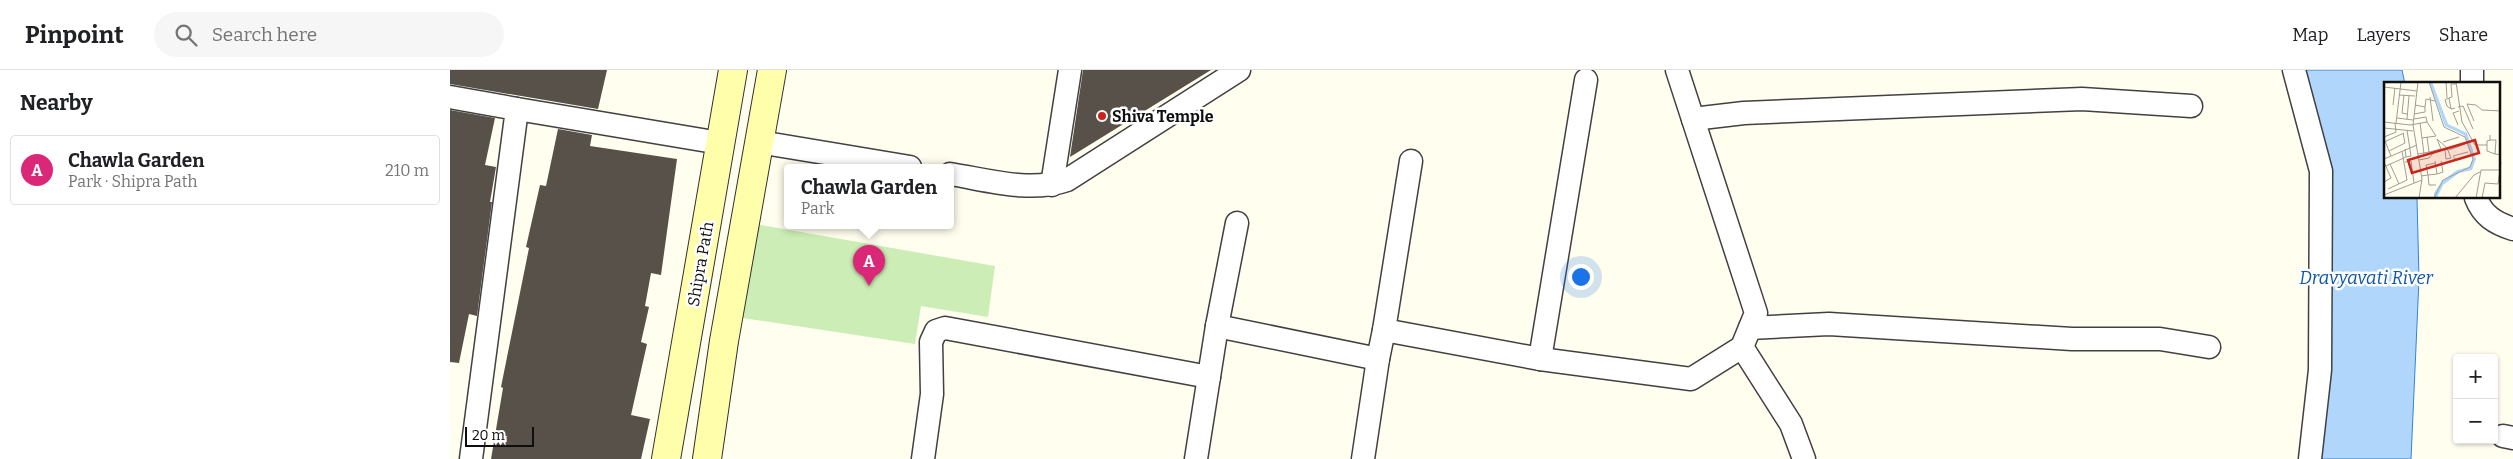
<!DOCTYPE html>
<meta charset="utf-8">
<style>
:root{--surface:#fff;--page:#f6f6f6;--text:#202124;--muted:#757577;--line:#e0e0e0;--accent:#db2777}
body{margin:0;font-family:Bitter,serif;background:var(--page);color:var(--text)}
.controls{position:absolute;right:15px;bottom:15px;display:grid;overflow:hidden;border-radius:5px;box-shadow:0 1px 4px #0004}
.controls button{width:45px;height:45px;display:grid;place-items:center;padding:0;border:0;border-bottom:1px solid var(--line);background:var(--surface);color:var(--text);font:25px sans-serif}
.scale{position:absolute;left:15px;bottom:12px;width:69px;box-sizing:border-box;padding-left:5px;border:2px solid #0e0e0e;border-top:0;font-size:14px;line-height:18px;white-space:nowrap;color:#0e0e0e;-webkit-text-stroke:4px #fff;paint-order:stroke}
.you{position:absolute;left:1130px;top:206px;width:18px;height:18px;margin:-12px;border:4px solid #fff;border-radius:50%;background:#1a73e8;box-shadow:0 0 0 8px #1a73e833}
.badge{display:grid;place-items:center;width:32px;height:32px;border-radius:50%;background:var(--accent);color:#fff;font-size:16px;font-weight:700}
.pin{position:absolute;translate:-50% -41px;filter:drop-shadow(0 1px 2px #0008)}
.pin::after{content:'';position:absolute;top:26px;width:18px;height:15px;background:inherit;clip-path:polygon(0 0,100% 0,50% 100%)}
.popup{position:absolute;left:334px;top:94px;width:170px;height:65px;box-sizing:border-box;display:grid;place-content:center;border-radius:5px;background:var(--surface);filter:drop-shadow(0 1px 4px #0005);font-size:16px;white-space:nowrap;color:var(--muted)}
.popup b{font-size:19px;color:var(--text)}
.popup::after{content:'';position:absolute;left:50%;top:100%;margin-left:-10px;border:10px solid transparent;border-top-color:var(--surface)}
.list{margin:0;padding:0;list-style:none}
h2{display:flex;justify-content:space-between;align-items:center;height:65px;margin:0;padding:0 20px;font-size:21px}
h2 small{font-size:16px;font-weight:400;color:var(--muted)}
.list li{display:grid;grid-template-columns:32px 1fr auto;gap:15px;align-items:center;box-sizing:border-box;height:70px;margin:0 10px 10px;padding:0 10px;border:1px solid var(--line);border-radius:5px}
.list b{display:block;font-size:19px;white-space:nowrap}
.list p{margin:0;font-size:16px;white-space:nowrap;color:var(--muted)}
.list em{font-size:16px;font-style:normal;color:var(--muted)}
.icon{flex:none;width:28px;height:28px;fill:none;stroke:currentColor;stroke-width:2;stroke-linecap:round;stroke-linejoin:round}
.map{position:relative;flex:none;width:2063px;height:389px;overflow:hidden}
header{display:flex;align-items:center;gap:30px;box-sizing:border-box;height:70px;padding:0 25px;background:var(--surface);border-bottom:1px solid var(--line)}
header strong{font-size:24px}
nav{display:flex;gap:28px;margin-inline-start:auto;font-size:18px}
.search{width:350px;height:45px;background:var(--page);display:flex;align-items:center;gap:12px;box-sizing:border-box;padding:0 18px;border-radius:28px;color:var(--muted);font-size:19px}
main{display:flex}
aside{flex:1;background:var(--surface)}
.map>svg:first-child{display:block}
</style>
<header>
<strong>Pinpoint</strong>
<div class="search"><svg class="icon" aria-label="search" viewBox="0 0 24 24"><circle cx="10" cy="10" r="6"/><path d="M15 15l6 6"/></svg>Search here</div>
<nav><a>Map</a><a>Layers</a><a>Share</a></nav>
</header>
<main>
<aside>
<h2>Nearby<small></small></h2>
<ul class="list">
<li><span class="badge">A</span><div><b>Chawla Garden</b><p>Park · Shipra Path</p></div><em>210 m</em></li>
</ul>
</aside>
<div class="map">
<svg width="2063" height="389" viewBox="0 0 2063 389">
<rect width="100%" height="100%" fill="#fffeef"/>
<!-- green -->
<path fill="#ccedb5" d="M 305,154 L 545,196 L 538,247 L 471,236 L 465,274 L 293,248 Z"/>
<!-- water -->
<path fill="#b0d7fb" stroke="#3184d8" d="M 1855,0 L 1952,0 L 1955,14 L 1936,14 L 1936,128 L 1967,128 L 1969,209 L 1961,389 L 1858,389 L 1869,63 Z"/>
<!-- building -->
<g fill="#58514a">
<path d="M 0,0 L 157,0 L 148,39 L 0,14 Z"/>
<path d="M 633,0 L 761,0 L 620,87 Z"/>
<path d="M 0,40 L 45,48 L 35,95 L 46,97 L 40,132 L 42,132 L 27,246 L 19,244 L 9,293 L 0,292 Z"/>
<path d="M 108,59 L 142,65 L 140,76 L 227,89 L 211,205 L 201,203 L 195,236 L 199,237 L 191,272 L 197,274 L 181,345 L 200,349 L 191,389 L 41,389 L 53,318 L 51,317 L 79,178 L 76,177 L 90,115 L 96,116 Z"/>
</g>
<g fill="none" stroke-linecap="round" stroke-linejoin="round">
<defs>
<g id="street">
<path d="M 1844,0 L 1871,101 L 1870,300 L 1860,389"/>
<path d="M 2022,0 L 2022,14"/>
<path d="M 1136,10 L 1090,289 L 1241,309 L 1292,277 L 1306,243 L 1227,0"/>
<path d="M 0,27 L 67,39 L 21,389"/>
<path d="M 67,39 L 270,73"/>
<path d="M 1243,49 L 1294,43 L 1632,29 L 1741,36"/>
<path d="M 309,72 L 460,97"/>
<path d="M 961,91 L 934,260 L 1090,289"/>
<path d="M 500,104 C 538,110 580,123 617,110 L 789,0"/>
<path d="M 602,115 L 620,0"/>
<path d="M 2026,128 C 2033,146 2045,153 2063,159"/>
<path d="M 787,153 L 767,256 L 928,289 L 934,260"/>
<path d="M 1300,258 L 1379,254 L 1622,269 L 1710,269 L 1759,277"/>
<path d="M 1292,277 L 1341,354 L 1354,389"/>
<path d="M 2053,366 L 2063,368"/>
<path d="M 473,389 L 482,324 L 481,272 L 486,261 L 495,258 L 759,307"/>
<path d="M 746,389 L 767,256"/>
<path d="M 913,389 L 928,289"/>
</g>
<g id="secondary">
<path d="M 216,389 L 283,0"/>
<path d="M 257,389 L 274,271 L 322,0"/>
</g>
</defs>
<!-- street casing -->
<use href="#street" stroke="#414141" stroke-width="25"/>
<!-- secondary casing -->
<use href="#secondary" stroke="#303030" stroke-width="30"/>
<!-- street -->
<use href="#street" stroke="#fff" stroke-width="22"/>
<!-- secondary -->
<use href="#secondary" stroke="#fffeaa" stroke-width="28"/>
</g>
<!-- markers -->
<circle fill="#c9251b" stroke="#fff" stroke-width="2" cx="652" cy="46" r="5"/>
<g text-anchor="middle" stroke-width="5" stroke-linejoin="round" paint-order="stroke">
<!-- poi labels -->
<g font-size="16" font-weight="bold" fill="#0e0e0e" stroke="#fff" text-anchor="start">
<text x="662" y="52">Shiva Temple</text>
</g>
<!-- street labels -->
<g font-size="16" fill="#0e0e0e" stroke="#fff">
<text transform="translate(250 194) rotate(-80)" y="6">Shipra Path</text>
</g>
<!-- water labels -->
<g font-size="18" font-style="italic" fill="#0d55aa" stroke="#fff">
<text x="1916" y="214">Dravyavati River</text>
</g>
</g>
<!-- overview -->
<g transform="translate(1934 12)">
<rect width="116" height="116" fill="#fffeef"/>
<path d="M 45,0 L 48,0 L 64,42 L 83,51 L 92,77 L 88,88 L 75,91 L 59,103 L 53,116 L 50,116 L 50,111 L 58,99 L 73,88 L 85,85 L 89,77 L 80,53 L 61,44 Z" fill="#b0d7fb"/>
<path fill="none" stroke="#9f9e95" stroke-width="1" d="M 8,0 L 27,0M 34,0 L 29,43 L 38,97 L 35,116M 45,0 L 60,45 L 81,55 L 89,77 L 86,85 L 59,98 L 50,116M 62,0 L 63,16M 72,0 L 78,40 L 91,63 L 103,63M 0,5 L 33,9M 15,13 L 31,14M 20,13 L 18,31 L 23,32M 46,15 L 49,39M 65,16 L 61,18 L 63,24 L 67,27M 9,23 L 11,6M 41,25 L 42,17 L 51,19M 74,25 L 79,24 L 89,47M 71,26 L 67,27 L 65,16 L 68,15 L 67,2 L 72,2M 30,32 L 41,30 L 41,25 L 31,23M 13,36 L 29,38M 23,37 L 25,14M 30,37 L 42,35 L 43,40M 90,39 L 83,22 L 92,23 L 98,28 L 117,29M 0,40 L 26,43 L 43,40 L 52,54 L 38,56 L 36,41M 12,41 L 17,0M 74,43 L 69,31 L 75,29M 0,46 L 29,49M 106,53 L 106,58 L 112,58 L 111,72 L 117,73M 0,55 L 12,50 L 11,41M 38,56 L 40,72M 53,57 L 63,66 L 67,76 L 62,77 L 61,68M 106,58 L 103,59 L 103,69 L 111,72M 1,59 L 7,74M 0,60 L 20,51M 59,60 L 75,55M 65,68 L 81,62M 5,69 L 21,61 L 19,51M 45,70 L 57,67 L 53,57M 34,72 L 45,70 L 43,55M 69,74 L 84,70M 22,75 L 27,74 L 23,48M 69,75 L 73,78 L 84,75M 0,77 L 33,63M 35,78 L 45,76 L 51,69M 51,79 L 53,92 L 59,90 L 57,79M 0,80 L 7,96 L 0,100M 21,80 L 27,79 L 30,101M 52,81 L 42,83 L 44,93 L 53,92M 6,82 L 15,102M 2,84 L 22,75 L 21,67M 37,94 L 44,93 L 45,103 L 52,103M 4,107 L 23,98 L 18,69M 0,113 L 38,98M 71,116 L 90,93 L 96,90M 92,116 L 97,88 L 117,88M 98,116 L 101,101 L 114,102 L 117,80"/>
<path fill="#c9251b" fill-opacity="0.15" stroke="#c9251b" stroke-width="2.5" d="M 91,58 L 95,71 L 28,91 L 24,78 Z"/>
<rect width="116" height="116" fill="none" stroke="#0e0e0e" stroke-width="2.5"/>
</g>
</svg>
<div class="controls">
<button>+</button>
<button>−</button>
</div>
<div class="scale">20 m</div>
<div class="you"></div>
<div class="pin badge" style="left:419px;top:216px">A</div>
<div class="popup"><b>Chawla Garden</b>Park</div>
</div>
</main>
